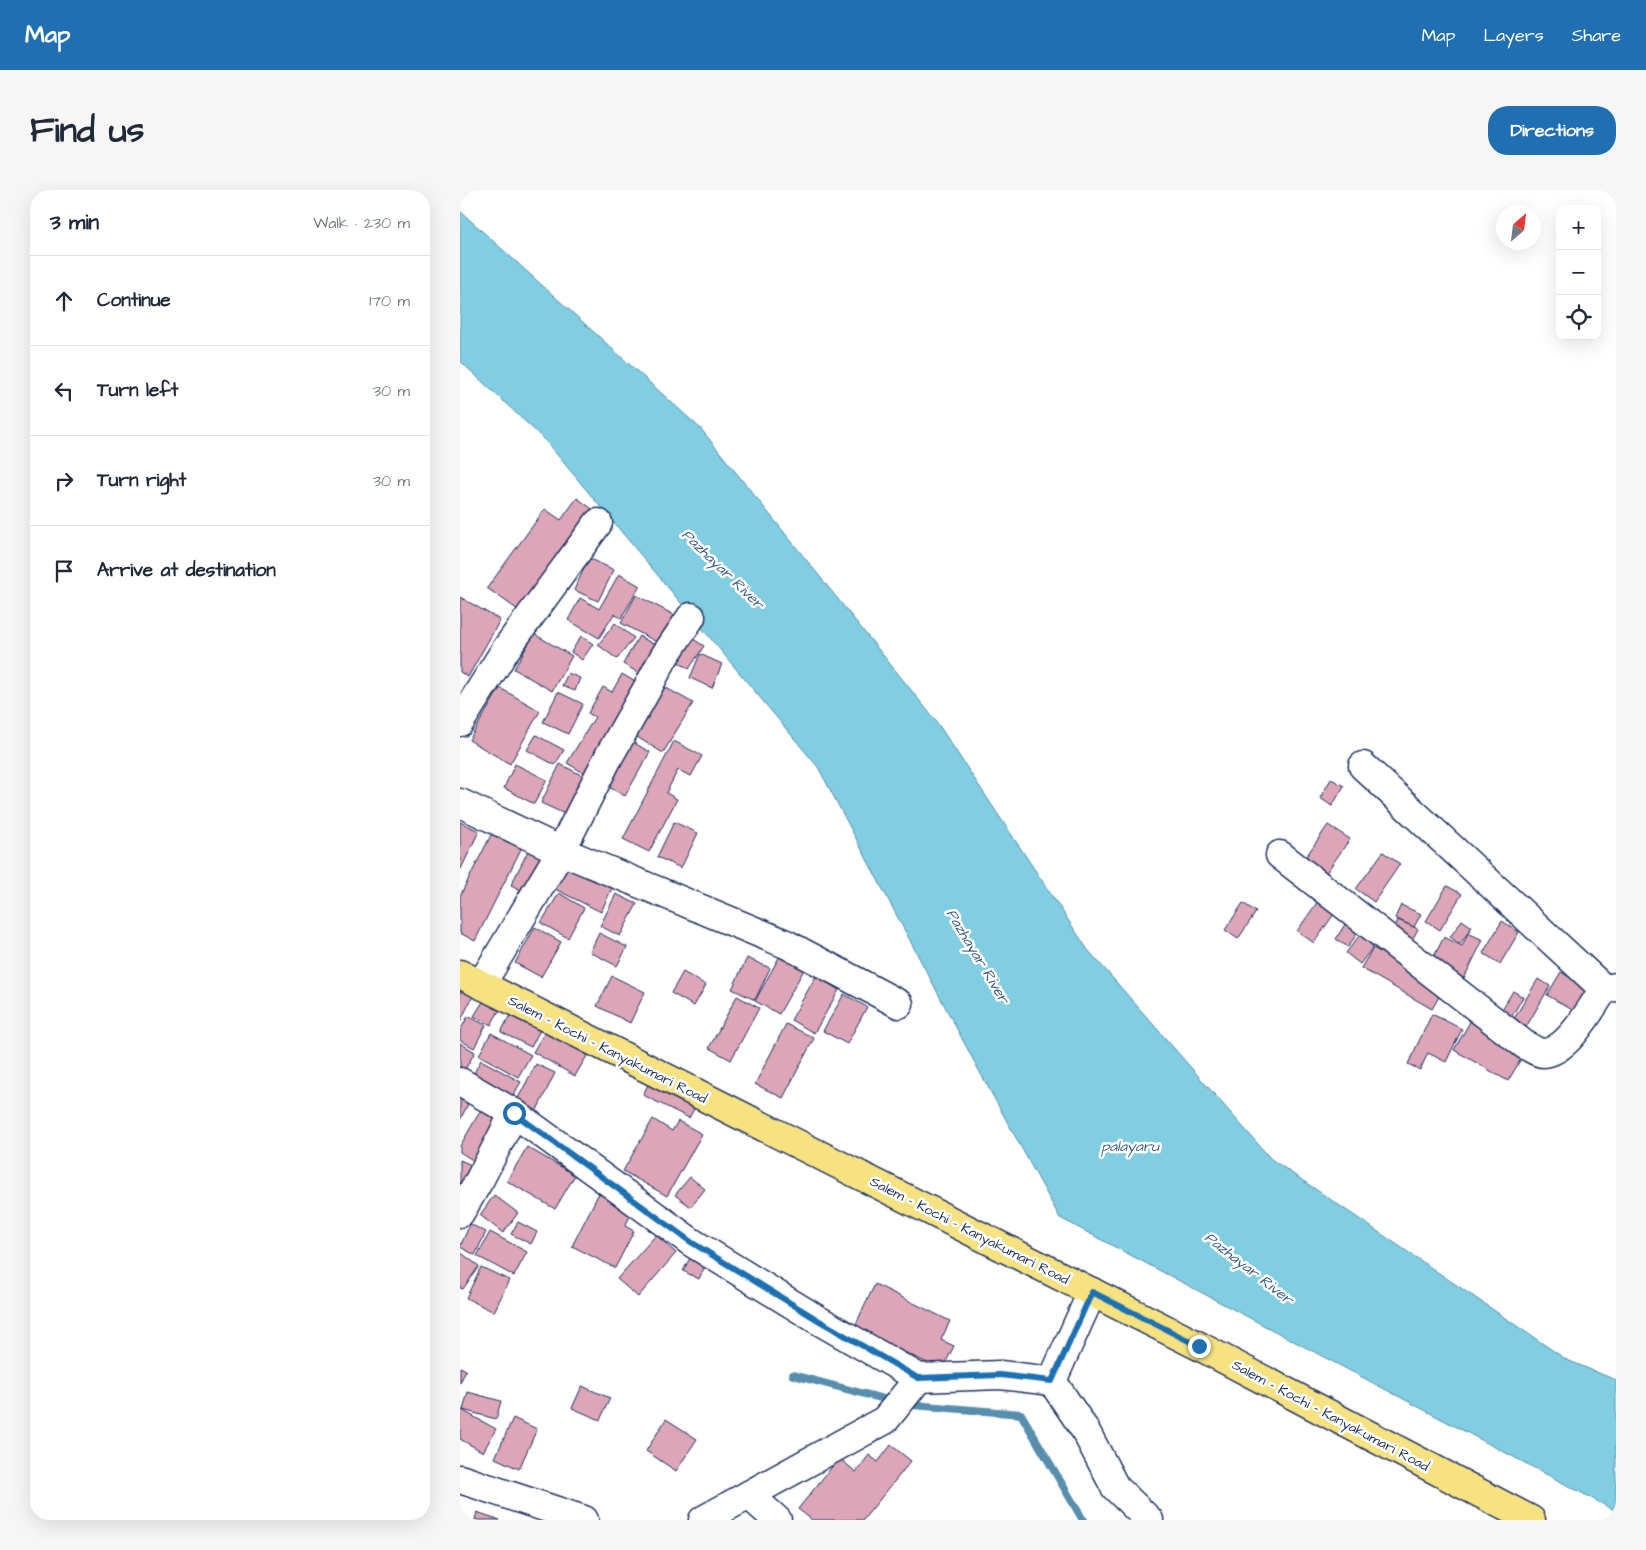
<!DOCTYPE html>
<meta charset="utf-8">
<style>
:root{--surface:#fff;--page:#f6f6f7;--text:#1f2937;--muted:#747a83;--line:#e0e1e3;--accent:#1f6fb2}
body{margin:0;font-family:"Architects Daughter",sans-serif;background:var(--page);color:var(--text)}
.controls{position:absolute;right:15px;top:15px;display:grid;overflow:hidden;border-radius:10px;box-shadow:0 5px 20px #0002}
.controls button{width:45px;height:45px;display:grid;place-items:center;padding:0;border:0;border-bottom:1px solid var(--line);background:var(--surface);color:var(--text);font:25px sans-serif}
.compass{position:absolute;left:1036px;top:15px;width:45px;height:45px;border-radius:50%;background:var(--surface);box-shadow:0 5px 20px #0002;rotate:28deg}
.stop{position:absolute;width:15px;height:15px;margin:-11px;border:4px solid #1f6fb2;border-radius:50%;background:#fff}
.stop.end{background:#1f6fb2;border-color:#fff;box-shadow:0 1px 5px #0008}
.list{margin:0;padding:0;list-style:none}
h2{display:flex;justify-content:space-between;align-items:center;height:65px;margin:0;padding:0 20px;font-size:21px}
h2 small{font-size:16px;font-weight:400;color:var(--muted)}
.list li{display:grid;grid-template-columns:32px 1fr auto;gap:15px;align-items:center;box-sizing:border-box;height:90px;padding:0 20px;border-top:1px solid var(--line)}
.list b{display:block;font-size:19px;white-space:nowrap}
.list em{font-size:16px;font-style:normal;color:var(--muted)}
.icon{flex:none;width:28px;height:28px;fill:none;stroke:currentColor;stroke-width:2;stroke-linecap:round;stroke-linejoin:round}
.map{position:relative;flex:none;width:1156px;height:1330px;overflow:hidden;border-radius:20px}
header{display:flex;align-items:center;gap:30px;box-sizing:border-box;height:70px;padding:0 25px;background:var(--accent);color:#fff}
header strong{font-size:24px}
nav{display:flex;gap:28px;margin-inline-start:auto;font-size:18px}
.intro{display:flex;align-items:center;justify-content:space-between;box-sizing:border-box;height:120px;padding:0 30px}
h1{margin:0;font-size:35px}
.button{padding:12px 22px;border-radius:20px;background:var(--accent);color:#fff;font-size:18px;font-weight:700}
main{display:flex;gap:30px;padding:0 30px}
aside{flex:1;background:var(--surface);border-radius:20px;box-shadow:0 5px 20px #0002}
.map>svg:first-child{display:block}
</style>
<header>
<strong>Map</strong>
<nav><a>Map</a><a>Layers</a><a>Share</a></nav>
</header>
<div class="intro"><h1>Find us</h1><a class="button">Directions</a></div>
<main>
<aside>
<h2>3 min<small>Walk · 230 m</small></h2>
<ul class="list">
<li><svg class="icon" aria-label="ahead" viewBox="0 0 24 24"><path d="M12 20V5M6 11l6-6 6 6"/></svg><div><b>Continue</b></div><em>170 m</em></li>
<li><svg class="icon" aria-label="left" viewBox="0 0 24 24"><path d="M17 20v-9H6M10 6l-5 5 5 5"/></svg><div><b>Turn left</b></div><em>30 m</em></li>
<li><svg class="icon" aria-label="right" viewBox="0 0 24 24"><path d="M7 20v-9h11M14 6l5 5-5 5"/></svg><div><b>Turn right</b></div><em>30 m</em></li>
<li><svg class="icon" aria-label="arrive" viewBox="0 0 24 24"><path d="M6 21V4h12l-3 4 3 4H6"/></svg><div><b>Arrive at destination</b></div></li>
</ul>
</aside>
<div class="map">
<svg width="1156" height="1330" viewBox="0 0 1156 1330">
<rect width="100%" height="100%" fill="#fff"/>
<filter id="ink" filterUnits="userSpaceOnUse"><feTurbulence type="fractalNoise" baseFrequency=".02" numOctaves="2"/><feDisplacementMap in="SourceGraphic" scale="10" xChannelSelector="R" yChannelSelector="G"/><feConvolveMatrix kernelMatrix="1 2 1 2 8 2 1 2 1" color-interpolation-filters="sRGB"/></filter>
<g filter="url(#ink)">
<!-- water -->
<path fill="#81cde1" stroke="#588ead" d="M 0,21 L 241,239 L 476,531 L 628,760 L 811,969 L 1107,1170 L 1156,1190 L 1156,1321 L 600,1028 L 516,875 L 358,577 L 83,248 L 0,171 Z"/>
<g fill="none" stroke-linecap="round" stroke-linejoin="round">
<!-- stream -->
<g stroke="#588ead" stroke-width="8">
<path d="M 333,1185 L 424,1209"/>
<path d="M 453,1215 L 561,1224 L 623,1330"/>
</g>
</g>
<!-- building -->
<g fill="#dca5b8" stroke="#1b2f5e">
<path d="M 117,308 L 135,321 L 61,422 L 27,398 L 85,319 L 101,330 Z"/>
<path d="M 129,368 L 154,380 L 138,411 L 114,400 Z"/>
<path d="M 159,384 L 180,396 L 161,428 L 154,424 L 139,448 L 108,430 L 120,408 L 139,419 Z"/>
<path d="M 176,405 L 220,428 L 206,457 L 161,433 Z"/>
<path d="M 0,407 L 40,430 L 8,487 L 0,482 Z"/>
<path d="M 155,433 L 174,448 L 157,469 L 138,455 Z"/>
<path d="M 74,444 L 112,466 L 92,501 L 54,479 Z"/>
<path d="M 121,446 L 133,454 L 122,470 L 111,462 Z"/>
<path d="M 179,446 L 202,459 L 186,487 L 163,474 Z"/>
<path d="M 233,449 L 244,456 L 229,479 L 218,472 Z"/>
<path d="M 240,464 L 262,474 L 252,498 L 230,488 Z"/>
<path d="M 108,483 L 120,488 L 115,501 L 102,496 Z"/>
<path d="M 162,484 L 182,496 L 129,586 L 107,573 L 135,527 L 128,523 L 143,497 L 152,502 Z"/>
<path d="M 201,495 L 233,513 L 203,563 L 172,544 Z"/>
<path d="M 40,498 L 80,521 L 50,574 L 9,550 Z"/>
<path d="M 98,502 L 123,514 L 108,544 L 83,532 Z"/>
<path d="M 76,545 L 104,560 L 95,575 L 67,560 Z"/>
<path d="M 167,549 L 190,562 L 165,606 L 142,593 Z"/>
<path d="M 214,551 L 242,566 L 231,586 L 218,580 L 206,603 L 217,609 L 189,662 L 163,649 Z"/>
<path d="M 55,574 L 87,590 L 74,614 L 44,598 Z"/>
<path d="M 100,574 L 125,587 L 107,625 L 81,613 Z"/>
<path d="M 871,589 L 884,596 L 872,616 L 860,608 Z"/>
<path d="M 0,632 L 19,641 L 1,679 L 0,678 Z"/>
<path d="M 214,632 L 238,643 L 221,678 L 197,667 Z"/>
<path d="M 868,635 L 890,649 L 866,683 L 845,668 Z"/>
<path d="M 32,643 L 62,657 L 15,751 L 0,743 L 0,706 Z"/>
<path d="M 69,659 L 89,669 L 71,705 L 51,695 Z"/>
<path d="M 923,662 L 940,674 L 914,712 L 896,699 Z"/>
<path d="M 105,674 L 152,698 L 141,722 L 93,698 Z"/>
<path d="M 987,696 L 1002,704 L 980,740 L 966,731 Z"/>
<path d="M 99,703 L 124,718 L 108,748 L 81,733 Z"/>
<path d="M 156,704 L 177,714 L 160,746 L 140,736 Z"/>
<path d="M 861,707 L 878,718 L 854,753 L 837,741 Z"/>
<path d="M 783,713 L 796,722 L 778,749 L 765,740 Z"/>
<path d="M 941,715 L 961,724 L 954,737 L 935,728 Z"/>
<path d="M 938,730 L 958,739 L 951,752 L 932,743 Z"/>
<path d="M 1002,730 L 1012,737 L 1000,754 L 990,747 Z"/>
<path d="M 887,731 L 900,739 L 888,757 L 876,749 Z"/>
<path d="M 1042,731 L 1059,742 L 1040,774 L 1023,763 Z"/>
<path d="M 75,737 L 101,752 L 81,787 L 55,773 Z"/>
<path d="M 905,738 L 919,749 L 900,774 L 886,763 Z"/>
<path d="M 139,743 L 167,757 L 157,776 L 130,762 Z"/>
<path d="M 1008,743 L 1023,750 L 1004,788 L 971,772 L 984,747 L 1002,756 Z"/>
<path d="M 913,758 L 984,798 L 972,819 L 901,778 Z"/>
<path d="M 322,762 L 346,776 L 319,824 L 295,811 Z"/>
<path d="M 287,768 L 310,778 L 295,810 L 272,799 Z"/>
<path d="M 223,782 L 246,795 L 234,816 L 211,803 Z"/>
<path d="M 1101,782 L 1138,804 L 1124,827 L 1087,805 Z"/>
<path d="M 152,786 L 185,802 L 170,833 L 137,816 Z"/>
<path d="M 356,786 L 379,800 L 354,843 L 331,830 Z"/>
<path d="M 1078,789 L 1090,796 L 1062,844 L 1049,837 Z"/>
<path d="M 0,792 L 16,800 L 0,832 Z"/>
<path d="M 1053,801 L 1063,807 L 1048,833 L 1038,826 Z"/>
<path d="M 384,804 L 407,817 L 387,854 L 363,841 Z"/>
<path d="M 277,806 L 299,818 L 271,870 L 249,858 Z"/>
<path d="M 24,810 L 40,819 L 31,835 L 14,826 Z"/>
<path d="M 972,824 L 1002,839 L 986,872 L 968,863 L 960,880 L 948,874 Z"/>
<path d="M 50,825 L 80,840 L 71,857 L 41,842 Z"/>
<path d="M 8,826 L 26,835 L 14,858 L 0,850 L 0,841 Z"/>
<path d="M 1011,830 L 1065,862 L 1048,891 L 994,860 Z"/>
<path d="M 326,834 L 354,848 L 323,908 L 295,894 Z"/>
<path d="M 89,835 L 131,859 L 115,886 L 73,862 Z"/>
<path d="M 31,843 L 71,865 L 58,887 L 19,865 Z"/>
<path d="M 0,853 L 15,862 L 4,881 L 0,879 Z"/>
<path d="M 21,870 L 61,892 L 48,914 L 9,892 Z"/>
<path d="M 76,874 L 95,883 L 76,922 L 56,912 Z"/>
<path d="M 191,888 L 238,912 L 229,928 L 183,905 Z"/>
<path d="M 0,898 L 13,904 L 0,930 Z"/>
<path d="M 25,913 L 42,923 L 14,971 L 0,962 L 0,956 Z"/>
<path d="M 193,929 L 212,941 L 218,931 L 242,944 L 207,1006 L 163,981 Z"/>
<path d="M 67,957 L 115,985 L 95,1019 L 47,991 Z"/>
<path d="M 0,970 L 16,977 L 0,1010 Z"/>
<path d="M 230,987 L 245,999 L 231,1017 L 215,1005 Z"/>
<path d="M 140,1001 L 174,1019 L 165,1036 L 174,1041 L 155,1078 L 112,1056 Z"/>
<path d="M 34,1005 L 58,1023 L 43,1043 L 20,1025 Z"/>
<path d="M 58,1032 L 77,1042 L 71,1054 L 51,1044 Z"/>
<path d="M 10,1034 L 26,1042 L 15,1065 L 0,1057 Z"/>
<path d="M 30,1042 L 67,1062 L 54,1086 L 17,1066 Z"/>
<path d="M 196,1045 L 216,1063 L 178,1107 L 157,1089 Z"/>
<path d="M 0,1062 L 19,1076 L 3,1099 L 0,1098 Z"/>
<path d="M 230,1068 L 245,1076 L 239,1089 L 223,1081 Z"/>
<path d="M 21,1077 L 49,1090 L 34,1122 L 6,1108 Z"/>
<path d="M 415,1094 L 490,1131 L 481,1150 L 494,1156 L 482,1180 L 394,1138 Z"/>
<path d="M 0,1177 L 6,1180 L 0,1193 Z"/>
<path d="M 122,1196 L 150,1208 L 140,1230 L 112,1218 Z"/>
<path d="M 8,1202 L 41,1211 L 36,1229 L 3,1220 Z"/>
<path d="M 0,1219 L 36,1239 L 23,1262 L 0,1249 Z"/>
<path d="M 53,1228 L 77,1239 L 59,1279 L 35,1268 Z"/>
<path d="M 206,1229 L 237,1249 L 216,1281 L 186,1261 Z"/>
<path d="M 431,1255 L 451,1271 L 403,1330 L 352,1330 L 338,1319 L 379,1268 L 396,1282 L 409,1265 L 418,1272 Z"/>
<path d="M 17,1322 L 40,1330 L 15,1330 Z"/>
</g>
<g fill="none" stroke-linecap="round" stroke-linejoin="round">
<defs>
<g id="minor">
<path d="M 0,532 L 46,459 L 138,333"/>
<path d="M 903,576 L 1144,799"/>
<path d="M 0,613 L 101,661 L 326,754 L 439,814"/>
<path d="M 820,665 L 1065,855 C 1070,857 1077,863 1083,863 C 1108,862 1131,818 1144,799 L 1156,797"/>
<path d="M 21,795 L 101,661 L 149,566 L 187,499 L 204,467 L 231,427"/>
<path d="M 0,892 L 54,923 L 231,1052 L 358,1130 L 459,1188"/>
<path d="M 0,1023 L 20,989 L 54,923"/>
<path d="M 632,1102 L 592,1191 L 625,1240 L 655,1297 L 689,1330"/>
<path d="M 0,1289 L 124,1330"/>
<path d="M 289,1305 L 317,1330"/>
<path d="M 243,1330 L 425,1230 L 459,1188 L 540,1185 L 592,1191"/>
</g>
<path id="major" d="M 0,784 L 739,1156 L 1071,1330"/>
</defs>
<!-- minor casing -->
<use href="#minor" stroke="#1b2f5e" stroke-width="31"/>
<!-- major casing -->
<use href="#major" stroke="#1b2f5e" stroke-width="31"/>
<!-- minor -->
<use href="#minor" stroke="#fff" stroke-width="28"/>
<!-- major -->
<use href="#major" stroke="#f6e281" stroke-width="28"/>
</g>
</g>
<g fill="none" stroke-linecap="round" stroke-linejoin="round" filter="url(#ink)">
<!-- route -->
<path stroke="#1f6fb2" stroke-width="6" d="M 54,923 L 231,1052 L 358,1130 L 458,1188 L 540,1185 L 592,1191 L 632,1102 L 739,1156"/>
</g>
<g text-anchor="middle" stroke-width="5" stroke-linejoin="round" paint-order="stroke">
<!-- street labels -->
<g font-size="14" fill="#1b2f5e" stroke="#fff">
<text transform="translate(148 859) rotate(27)" y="5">Salem - Kochi - Kanyakumari Road</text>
<text transform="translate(510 1040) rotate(27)" y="5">Salem - Kochi - Kanyakumari Road</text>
<text transform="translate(871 1225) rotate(28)" y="5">Salem - Kochi - Kanyakumari Road</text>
</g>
<!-- water labels -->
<g font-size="15" font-style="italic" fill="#3a5e85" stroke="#fff">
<text transform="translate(263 379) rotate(44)" y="5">Pazhayar River</text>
<text transform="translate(518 766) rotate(59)" y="5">Pazhayar River</text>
<text x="670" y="961">palayaru</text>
<text transform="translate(789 1078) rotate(38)" y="5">Pazhayar River</text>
</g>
</g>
</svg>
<div class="controls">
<button>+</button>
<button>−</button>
<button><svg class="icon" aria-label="locate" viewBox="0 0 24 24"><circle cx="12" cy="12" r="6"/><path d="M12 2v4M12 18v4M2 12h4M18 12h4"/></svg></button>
</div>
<svg class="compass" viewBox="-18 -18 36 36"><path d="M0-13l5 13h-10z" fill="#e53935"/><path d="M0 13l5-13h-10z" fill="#747a83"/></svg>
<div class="stop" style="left:54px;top:923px"></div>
<div class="stop end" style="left:739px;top:1156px"></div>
</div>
</main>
